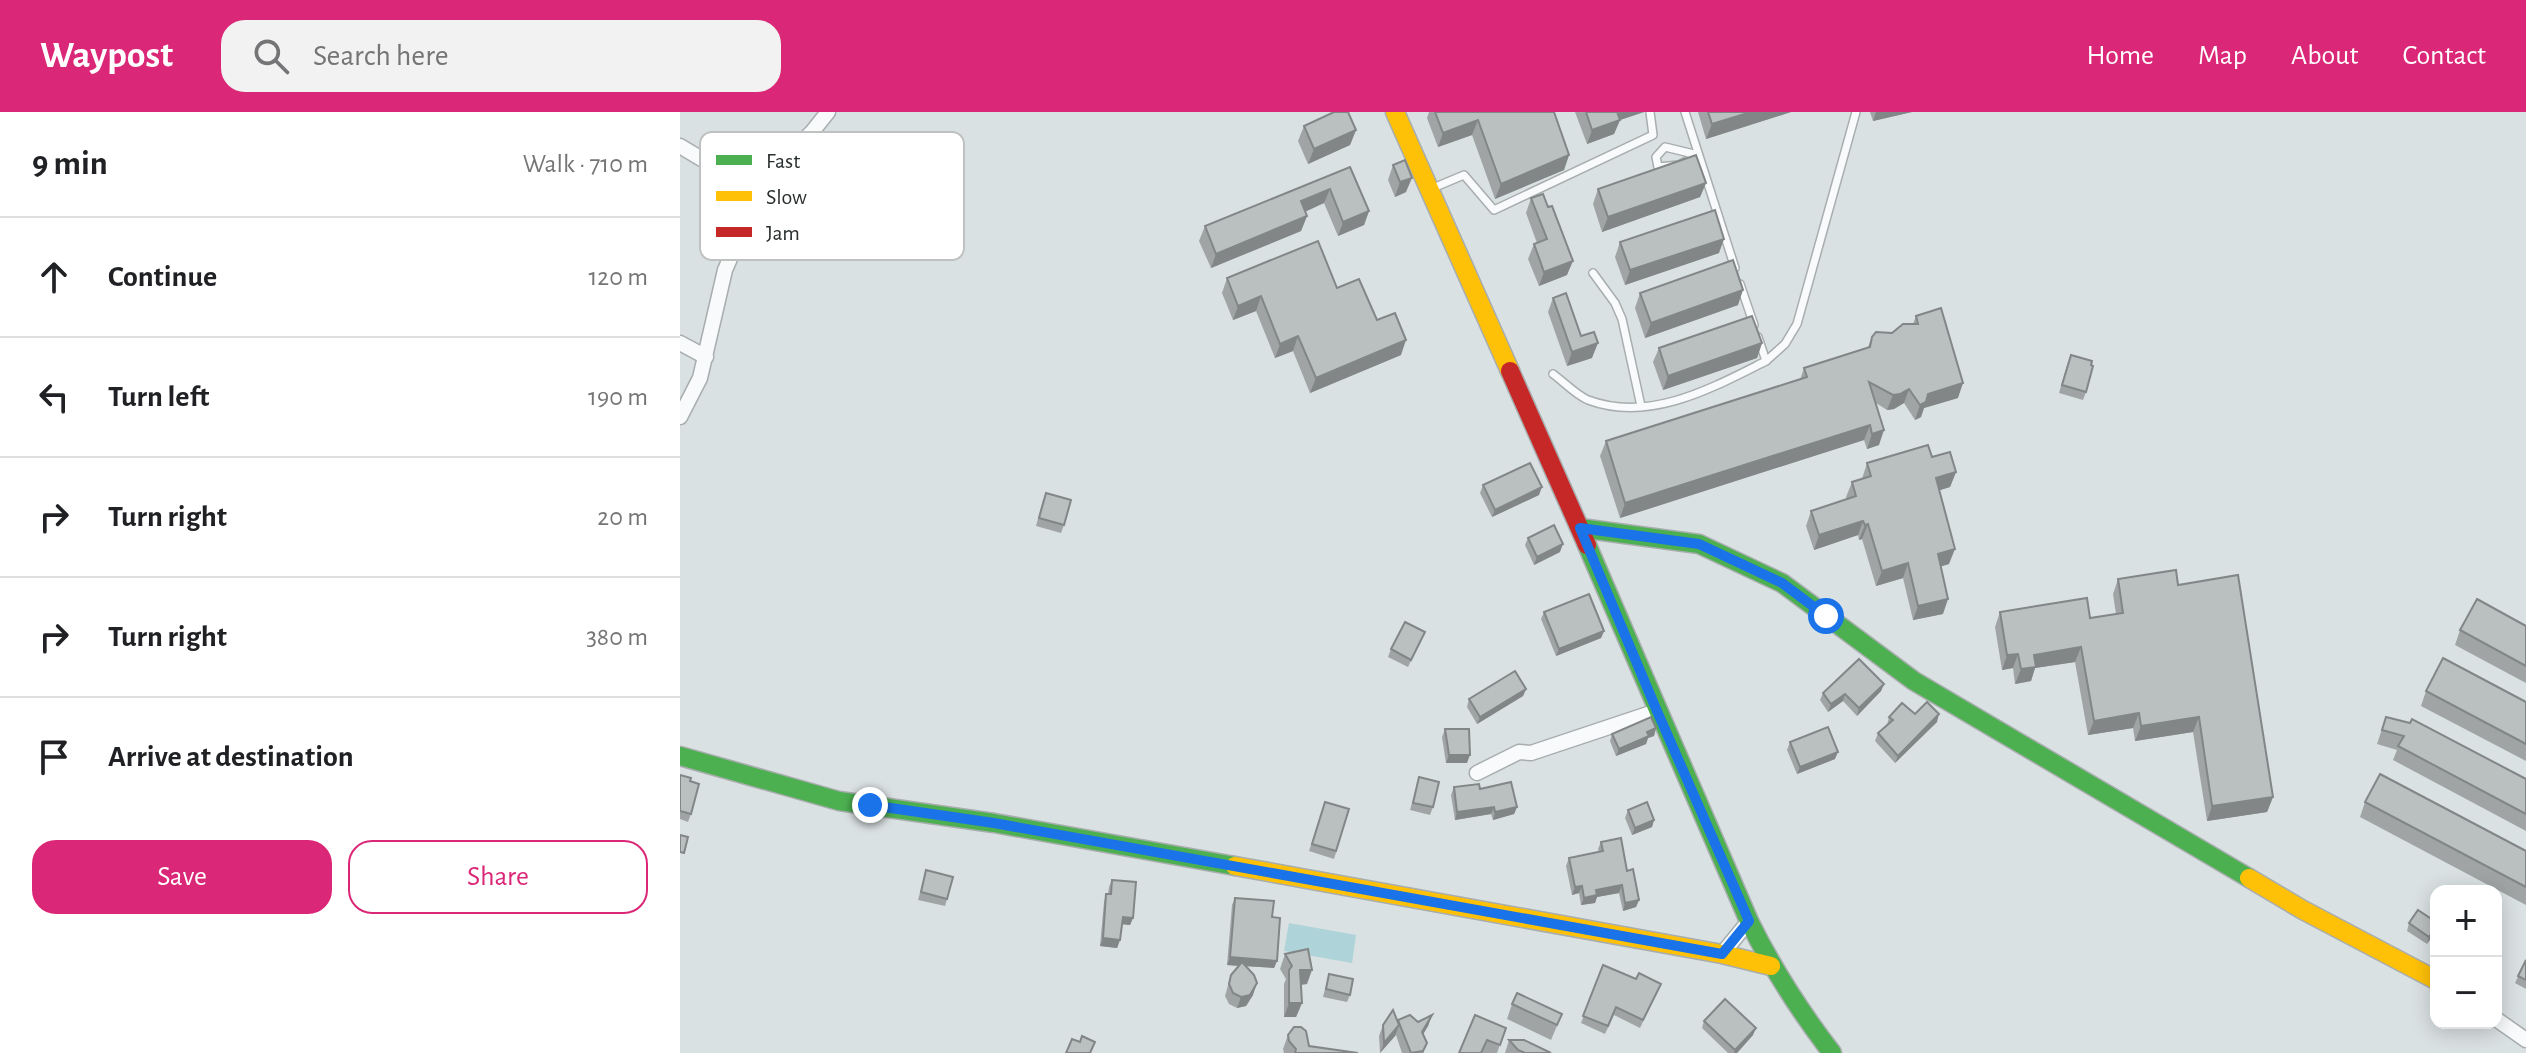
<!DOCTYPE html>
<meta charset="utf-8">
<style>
:root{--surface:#fff;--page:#f2f2f2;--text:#202124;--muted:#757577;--line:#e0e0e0;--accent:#db2777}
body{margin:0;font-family:"Alegreya Sans",sans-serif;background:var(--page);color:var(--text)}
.controls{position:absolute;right:24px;bottom:24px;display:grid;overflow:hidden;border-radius:16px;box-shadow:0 4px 20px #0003}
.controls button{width:72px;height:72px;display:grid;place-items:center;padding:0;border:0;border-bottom:2px solid var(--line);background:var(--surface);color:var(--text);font:40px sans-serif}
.stop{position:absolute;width:24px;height:24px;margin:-18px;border:6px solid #1a73e8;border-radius:50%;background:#fff}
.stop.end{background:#1a73e8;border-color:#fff;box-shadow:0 2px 8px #0008}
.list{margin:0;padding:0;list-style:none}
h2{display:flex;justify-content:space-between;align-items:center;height:104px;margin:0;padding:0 32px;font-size:34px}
h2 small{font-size:26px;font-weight:400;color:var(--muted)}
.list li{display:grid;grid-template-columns:52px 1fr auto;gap:24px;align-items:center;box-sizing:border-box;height:120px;padding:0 32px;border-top:2px solid var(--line)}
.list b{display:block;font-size:30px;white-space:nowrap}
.list em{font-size:26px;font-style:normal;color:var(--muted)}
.actions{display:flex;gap:16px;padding:24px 32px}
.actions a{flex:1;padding:18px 0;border:2px solid var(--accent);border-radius:24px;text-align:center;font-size:28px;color:var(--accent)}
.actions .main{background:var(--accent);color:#fff}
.icon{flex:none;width:44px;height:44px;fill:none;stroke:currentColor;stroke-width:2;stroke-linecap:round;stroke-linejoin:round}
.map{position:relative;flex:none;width:1846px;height:941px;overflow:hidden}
header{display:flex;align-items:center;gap:48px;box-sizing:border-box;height:112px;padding:0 40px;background:var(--accent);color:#fff}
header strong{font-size:38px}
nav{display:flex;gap:44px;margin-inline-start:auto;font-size:28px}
.search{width:560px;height:72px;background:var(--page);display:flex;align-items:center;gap:20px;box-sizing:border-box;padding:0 28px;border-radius:24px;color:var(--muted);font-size:30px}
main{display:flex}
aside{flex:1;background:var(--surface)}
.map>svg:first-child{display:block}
</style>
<header>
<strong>Waypost</strong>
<div class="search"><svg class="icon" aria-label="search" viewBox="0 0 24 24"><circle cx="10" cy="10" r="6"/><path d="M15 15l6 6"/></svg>Search here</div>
<nav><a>Home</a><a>Map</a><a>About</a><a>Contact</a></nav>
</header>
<main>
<aside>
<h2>9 min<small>Walk · 710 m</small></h2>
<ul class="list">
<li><svg class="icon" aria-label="ahead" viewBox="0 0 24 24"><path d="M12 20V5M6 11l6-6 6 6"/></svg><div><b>Continue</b></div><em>120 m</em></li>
<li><svg class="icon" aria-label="left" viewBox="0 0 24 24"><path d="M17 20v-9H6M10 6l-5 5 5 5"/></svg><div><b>Turn left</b></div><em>190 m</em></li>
<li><svg class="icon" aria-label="right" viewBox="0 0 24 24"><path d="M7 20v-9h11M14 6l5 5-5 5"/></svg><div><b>Turn right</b></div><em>20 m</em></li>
<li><svg class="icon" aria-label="right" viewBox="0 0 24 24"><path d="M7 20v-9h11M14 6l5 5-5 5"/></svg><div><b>Turn right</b></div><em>380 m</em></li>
<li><svg class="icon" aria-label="arrive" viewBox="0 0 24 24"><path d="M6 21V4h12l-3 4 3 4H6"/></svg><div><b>Arrive at destination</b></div></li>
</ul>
<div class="actions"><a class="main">Save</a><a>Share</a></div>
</aside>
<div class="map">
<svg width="1846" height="941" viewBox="0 0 1846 941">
<rect width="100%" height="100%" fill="#dae1e2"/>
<!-- green -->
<path fill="#aed3d8" d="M 609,811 L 676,823 L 672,851 L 604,839 Z"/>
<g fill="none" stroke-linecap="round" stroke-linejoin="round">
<defs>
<g id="lane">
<path d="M 1005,0 L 1055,156"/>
<path d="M 985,35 L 1018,43 L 999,53 L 978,55 L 976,45 Z"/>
<path d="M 753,76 L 784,63 L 814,98 L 973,23 L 970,0"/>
<path d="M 913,161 L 935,191 L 942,207 L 961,294"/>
<path d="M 1060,172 L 1074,213"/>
<path d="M 1086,249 L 1105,232 L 1117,212 L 1176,0"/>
<path d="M 873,262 C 884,270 896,283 908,288 C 970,311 1032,276 1086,249 L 1078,225"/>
</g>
<g id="street">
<path d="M 0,34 L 35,55 L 79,72"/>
<path d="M 0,231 L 26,245"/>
<path d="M 0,305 L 20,266 L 45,158 L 69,103 L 79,72 L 132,20 L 148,0"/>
<path d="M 797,661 L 839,640 L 851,641 L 977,599"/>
<path d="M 1042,842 L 1069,809"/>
<path d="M 1816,907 L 1846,928"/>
</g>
<g id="fast">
<path d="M 900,416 L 1019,432 L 1102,471 L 1234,569 L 1569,766"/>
<path d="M 907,433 L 1069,809 C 1093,858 1119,898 1152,941"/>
<path d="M 0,644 L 159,689 L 314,711 L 555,754"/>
</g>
<g id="slow">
<path d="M 715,0 L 830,259"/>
<path d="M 555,754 L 1042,842 L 1091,854"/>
<path d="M 1569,766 L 1623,798 L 1756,868"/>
</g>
<path id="jam" d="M 830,259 L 907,433"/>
</defs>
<!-- lane casing -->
<use href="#lane" stroke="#a8adae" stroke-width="10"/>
<!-- street casing -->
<use href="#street" stroke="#a8adae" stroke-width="17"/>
<!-- fast casing -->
<use href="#fast" stroke="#a8adae" stroke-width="21"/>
<!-- slow casing -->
<use href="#slow" stroke="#a8adae" stroke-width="21"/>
<!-- jam casing -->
<use href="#jam" stroke="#a8adae" stroke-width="21"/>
<!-- lane -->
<use href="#lane" stroke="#f9fafb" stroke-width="7"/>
<!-- street -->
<use href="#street" stroke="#f9fafb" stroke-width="14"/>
<!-- fast -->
<use href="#fast" stroke="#4caf50" stroke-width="18"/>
<!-- slow -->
<use href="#slow" stroke="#ffc107" stroke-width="18"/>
<!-- jam -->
<use href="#jam" stroke="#c62828" stroke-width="18"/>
</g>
<!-- wall -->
<g fill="#a0a4a5">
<path d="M 749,0 L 874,0 L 889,43 L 884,58 L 815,87 L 792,23 L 758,35 L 747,6 Z"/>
<path d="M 895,0 L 964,0 L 940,8 L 934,22 L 907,32 Z"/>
<path d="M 1018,0 L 1111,0 L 1026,27 Z"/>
<path d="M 1190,0 L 1232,0 L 1193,9 Z"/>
<path d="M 624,14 L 676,18 L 670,33 L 628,52 L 618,29 Z"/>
<path d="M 713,53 L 726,80 L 715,85 L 708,68 Z"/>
<path d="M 670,55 L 689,99 L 684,113 L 658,124 L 644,91 L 625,100 L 627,104 L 621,119 L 531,156 L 519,129 L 525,114 Z"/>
<path d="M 1026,71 L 1020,85 L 922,120 L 913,92 L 918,77 Z"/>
<path d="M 851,86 L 887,163 L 859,174 L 848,147 L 854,132 L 857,131 L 846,101 Z"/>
<path d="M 940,130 L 1039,141 L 945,173 L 935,145 Z"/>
<path d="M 547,166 L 657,176 L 697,208 L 721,243 L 630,281 L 613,239 L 595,246 L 576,199 L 553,208 L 542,181 Z"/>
<path d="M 960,181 L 1058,193 L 965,226 L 955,196 Z"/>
<path d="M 873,186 L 912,246 L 887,254 L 868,200 Z"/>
<path d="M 1236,204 L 1278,286 L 1244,296 L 1241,305 L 1235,308 L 1224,291 L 1214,297 L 1207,298 L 1196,291 L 1199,333 L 1187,337 L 1184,328 L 940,406 L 920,344 L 926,329 L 1120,268 L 1124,256 L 1188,235 L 1192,225 L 1212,221 L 1233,212 Z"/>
<path d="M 1082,231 L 1077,246 L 983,278 L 973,250 L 979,236 Z"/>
<path d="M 1388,250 L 1406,280 L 1403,288 L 1379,281 Z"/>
<path d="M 1252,345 L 1276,360 L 1270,375 L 1259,378 L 1269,452 L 1261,454 L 1263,502 L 1233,508 L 1223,466 L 1196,474 L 1182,427 L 1179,428 L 1178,423 L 1134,438 L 1126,414 L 1131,399 L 1167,387 L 1166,385 L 1172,370 L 1182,367 L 1187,351 Z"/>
<path d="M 803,373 L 859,383 L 812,405 L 800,381 Z"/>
<path d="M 363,388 L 384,413 L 381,421 L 356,414 Z"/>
<path d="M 848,426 L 880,440 L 854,453 L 845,433 Z"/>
<path d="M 1438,467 L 1498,473 L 1593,685 L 1587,700 L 1527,709 L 1513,620 L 1455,629 L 1453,616 L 1408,623 L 1395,550 L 1355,556 L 1351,569 L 1335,572 L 1333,556 L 1322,558 L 1315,515 L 1320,500 L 1410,506 L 1436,502 L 1433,482 Z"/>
<path d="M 864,500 L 924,519 L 921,526 L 876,544 L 861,507 Z"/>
<path d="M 1846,514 L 1846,571 L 1775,533 L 1780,518 Z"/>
<path d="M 745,520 L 728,555 L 708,545 L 711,537 Z"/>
<path d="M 1204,572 L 1201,579 L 1177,604 L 1163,589 L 1148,600 L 1140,588 L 1143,581 Z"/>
<path d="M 846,577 L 843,584 L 797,612 L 787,595 L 789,587 Z"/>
<path d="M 1746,579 L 1846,590 L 1846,649 L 1741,594 Z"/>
<path d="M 1235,602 L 1257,610 L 1215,651 L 1195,629 L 1198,621 L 1207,613 L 1209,605 Z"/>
<path d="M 1706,605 L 1846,667 L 1846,719 L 1713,648 L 1717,638 L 1697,632 Z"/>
<path d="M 976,616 L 974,624 L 968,626 L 966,632 L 936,644 L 930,629 L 932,622 Z"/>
<path d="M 765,617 L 787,651 L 766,651 L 762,625 Z"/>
<path d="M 1110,630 L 1155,647 L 1117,662 L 1107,638 Z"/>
<path d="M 0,663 L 10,669 L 11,702 L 8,710 L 0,707 Z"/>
<path d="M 739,665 L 753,695 L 750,703 L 730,698 Z"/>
<path d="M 774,675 L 800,677 L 837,695 L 834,702 L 813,708 L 811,702 L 775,708 L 771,683 Z"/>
<path d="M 645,690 L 669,697 L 654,747 L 629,739 Z"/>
<path d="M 1685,690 L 1846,739 L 1846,793 L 1680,705 Z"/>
<path d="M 948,698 L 974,708 L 972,715 L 952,723 L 945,706 Z"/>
<path d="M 921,730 L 947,759 L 959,788 L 956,795 L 943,799 L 939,781 L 917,785 L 915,791 L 901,793 L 899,781 L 892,783 L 886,754 L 889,746 L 919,740 L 918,737 Z"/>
<path d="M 246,758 L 267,787 L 265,794 L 238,788 Z"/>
<path d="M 432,768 L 453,806 L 450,813 L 442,812 L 440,828 L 437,836 L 420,834 L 424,790 L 426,782 L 428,782 L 429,775 Z"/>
<path d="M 555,786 L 592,805 L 597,849 L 594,856 L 566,854 L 573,883 L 566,894 L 557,896 L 549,892 L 545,884 L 551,863 L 559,854 L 547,853 L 552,793 Z"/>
<path d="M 1756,810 L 1747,832 L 1727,819 L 1729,811 Z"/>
<path d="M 605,842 L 627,872 L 621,873 L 622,891 L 616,905 L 604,905 L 604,872 L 606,867 L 600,857 Z"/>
<path d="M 1846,848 L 1846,877 L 1835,871 Z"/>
<path d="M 923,853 L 956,867 L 981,872 L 960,916 L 934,903 L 925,922 L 901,911 Z"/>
<path d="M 649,862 L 670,883 L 667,890 L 643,885 Z"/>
<path d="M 832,892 L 882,902 L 871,928 L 827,907 Z"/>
<path d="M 752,903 L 748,914 L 743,922 L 744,941 L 722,941 L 716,923 L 700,941 L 699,924 L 703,913 L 718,909 L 738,910 Z"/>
<path d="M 1024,909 L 1073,923 L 1057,941 L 1048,941 L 1022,916 Z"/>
<path d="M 826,916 L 817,941 L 779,941 Z"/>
<path d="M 608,923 L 629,934 L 678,941 L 604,941 L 603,937 Z"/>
<path d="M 829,928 L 871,941 L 825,941 Z"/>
</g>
<!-- shaded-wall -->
<g fill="#828686">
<path d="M 934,0 L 964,0 L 940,8 L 934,22 L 907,32 L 912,18 Z"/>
<path d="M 1071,0 L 1111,0 L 1026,27 L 1032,12 Z"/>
<path d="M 1196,0 L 1232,0 L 1193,9 Z"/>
<path d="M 798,8 L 792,23 L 758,35 L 763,21 Z"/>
<path d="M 676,18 L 670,33 L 628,52 L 634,37 Z"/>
<path d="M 889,43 L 884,58 L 815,87 L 821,72 Z"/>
<path d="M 732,66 L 726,80 L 715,85 L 720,70 Z"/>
<path d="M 1026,71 L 1020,85 L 922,120 L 928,105 Z"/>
<path d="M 650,77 L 644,91 L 615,104 L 621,89 Z"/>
<path d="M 689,99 L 684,113 L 658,124 L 663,110 Z"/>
<path d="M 627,104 L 621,119 L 531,156 L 536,142 Z"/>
<path d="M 1044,127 L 1039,141 L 945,173 L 950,158 Z"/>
<path d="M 893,149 L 887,163 L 859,174 L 864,160 Z"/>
<path d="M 1063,178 L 1058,193 L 965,226 L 971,211 Z"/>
<path d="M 581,184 L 576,199 L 553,208 L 558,194 Z"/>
<path d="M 618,224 L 613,239 L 595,246 L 600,232 Z"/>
<path d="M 726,228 L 721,243 L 630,281 L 636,266 Z"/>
<path d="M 918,231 L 912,246 L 887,254 L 892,240 Z"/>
<path d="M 1082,231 L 1077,246 L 983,278 L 988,264 Z"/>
<path d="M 1283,271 L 1278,286 L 1244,296 L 1241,305 L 1235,308 L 1240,293 L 1248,282 Z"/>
<path d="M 1229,277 L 1224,291 L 1214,297 L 1207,298 L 1213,283 Z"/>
<path d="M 1190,313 L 1184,328 L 940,406 L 945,391 Z"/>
<path d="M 1204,318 L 1199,333 L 1187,337 L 1192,322 Z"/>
<path d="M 1276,360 L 1270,375 L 1251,381 L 1256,366 Z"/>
<path d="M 862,375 L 859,383 L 812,405 L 815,398 Z"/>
<path d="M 1183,409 L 1178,423 L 1134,438 L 1139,423 Z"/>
<path d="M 1188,412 L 1182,427 L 1179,428 L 1185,413 Z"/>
<path d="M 883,432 L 880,440 L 854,453 L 857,445 Z"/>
<path d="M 1275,437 L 1269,452 L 1253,457 L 1258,442 Z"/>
<path d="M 1228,451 L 1223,466 L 1196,474 L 1202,459 Z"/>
<path d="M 1268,487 L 1263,502 L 1233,508 L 1238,494 Z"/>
<path d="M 924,519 L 921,526 L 876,544 L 879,537 Z"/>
<path d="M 1401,535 L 1395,550 L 1355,556 L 1351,569 L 1335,572 L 1341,557 L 1354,543 Z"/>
<path d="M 1338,542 L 1333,556 L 1322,558 L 1327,543 Z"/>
<path d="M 1204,572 L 1201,579 L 1177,604 L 1179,596 Z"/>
<path d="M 846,577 L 843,584 L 797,612 L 800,605 Z"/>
<path d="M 1165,582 L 1163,589 L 1148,600 L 1151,592 Z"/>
<path d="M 1459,601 L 1453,616 L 1408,623 L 1414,609 Z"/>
<path d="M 1259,602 L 1257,610 L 1215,651 L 1218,644 Z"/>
<path d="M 1519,605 L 1513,620 L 1455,629 L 1461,614 Z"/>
<path d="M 976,616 L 974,624 L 968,626 L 966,632 L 936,644 L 939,637 Z"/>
<path d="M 1158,640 L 1155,647 L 1117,662 L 1120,655 Z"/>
<path d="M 769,643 L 790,643 L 787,651 L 766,651 Z"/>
<path d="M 1593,685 L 1587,700 L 1527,709 L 1532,694 Z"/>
<path d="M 814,695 L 811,702 L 775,708 L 777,700 Z"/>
<path d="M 837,695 L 834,702 L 813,708 L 815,700 Z"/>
<path d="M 974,708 L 972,715 L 952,723 L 955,716 Z"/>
<path d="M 942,773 L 939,781 L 917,785 L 915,791 L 901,793 L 904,786 L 916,778 Z"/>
<path d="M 902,774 L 899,781 L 892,783 L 895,775 Z"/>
<path d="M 959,788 L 956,795 L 943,799 L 945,791 Z"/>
<path d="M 443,805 L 453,806 L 450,813 L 440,812 Z"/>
<path d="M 1756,815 L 1756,819 L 1747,832 L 1749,825 Z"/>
<path d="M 423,826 L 440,828 L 437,836 L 420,834 Z"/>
<path d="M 550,845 L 597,849 L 594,856 L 547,853 Z"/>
<path d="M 620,858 L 632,858 L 627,872 L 615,873 Z"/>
<path d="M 577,871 L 573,883 L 566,894 L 557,896 L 561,885 Z"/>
<path d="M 609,891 L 622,891 L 616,905 L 604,905 Z"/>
<path d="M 752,903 L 748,914 L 738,931 L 742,920 Z"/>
<path d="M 719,913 L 715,924 L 700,941 L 704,931 Z"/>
<path d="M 1076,916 L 1073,923 L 1057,941 L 1054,941 L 1055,938 Z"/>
</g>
<!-- building -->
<g fill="#babfc0" stroke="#828686" stroke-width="2">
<path d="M 654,0 L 668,0 L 676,18 L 634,37 L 624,14 Z"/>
<path d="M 755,0 L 874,0 L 889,43 L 821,72 L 798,8 L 763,21 Z"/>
<path d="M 906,0 L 937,0 L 940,8 L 912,18 Z"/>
<path d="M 1028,0 L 1071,0 L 1032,12 Z"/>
<path d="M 1016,43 L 1026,71 L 928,105 L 918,77 Z"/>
<path d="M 725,48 L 732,66 L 720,70 L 713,53 Z"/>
<path d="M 670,55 L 689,99 L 663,110 L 650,77 L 621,89 L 627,104 L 536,142 L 525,114 Z"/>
<path d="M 863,82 L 868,95 L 872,94 L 893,149 L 864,160 L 854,132 L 867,127 L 851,86 Z"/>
<path d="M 1035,98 L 1044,127 L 950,158 L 940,130 Z"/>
<path d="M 638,129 L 657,176 L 679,167 L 697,208 L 715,201 L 726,228 L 636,266 L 618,224 L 600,232 L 581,184 L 558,194 L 547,166 Z"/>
<path d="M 1053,148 L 1063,178 L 971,211 L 960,181 Z"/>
<path d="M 886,181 L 901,224 L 914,220 L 918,231 L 892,240 L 873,186 Z"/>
<path d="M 1261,196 L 1283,271 L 1248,282 L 1246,290 L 1240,293 L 1229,277 L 1220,282 L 1213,283 L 1189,270 L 1204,318 L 1192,322 L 1190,313 L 945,391 L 926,329 L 1127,265 L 1124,256 L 1190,235 L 1192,225 L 1196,220 L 1212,221 L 1223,212 L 1238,212 L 1236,204 Z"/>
<path d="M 1072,204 L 1082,231 L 988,264 L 979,236 Z"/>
<path d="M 1391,243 L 1412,249 L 1411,253 L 1413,254 L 1406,280 L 1382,273 Z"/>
<path d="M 1248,333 L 1252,345 L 1270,340 L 1276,360 L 1256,366 L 1275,437 L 1258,442 L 1268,487 L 1238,494 L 1228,451 L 1202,459 L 1188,412 L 1185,413 L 1183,409 L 1139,423 L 1131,399 L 1176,384 L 1172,370 L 1191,364 L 1187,351 Z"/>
<path d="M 850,351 L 862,375 L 815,398 L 803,373 Z"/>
<path d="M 366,381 L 391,388 L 384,413 L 359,406 Z"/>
<path d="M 874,413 L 883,432 L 857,445 L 848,426 Z"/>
<path d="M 1496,458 L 1498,473 L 1558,463 L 1593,685 L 1532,694 L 1519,605 L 1461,614 L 1459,601 L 1414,609 L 1401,535 L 1354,543 L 1356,555 L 1341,557 L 1338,542 L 1327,543 L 1320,500 L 1407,486 L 1410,506 L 1443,501 L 1438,467 Z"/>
<path d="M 909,482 L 924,519 L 879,537 L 864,500 Z"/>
<path d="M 1797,487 L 1846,514 L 1846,554 L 1780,518 Z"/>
<path d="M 725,510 L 745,520 L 731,548 L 711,537 Z"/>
<path d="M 1763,546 L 1846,590 L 1846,632 L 1746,579 Z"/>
<path d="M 1179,547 L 1204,572 L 1179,596 L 1165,582 L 1151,592 L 1143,581 Z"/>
<path d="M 835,559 L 846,577 L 800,605 L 789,587 Z"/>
<path d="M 1247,590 L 1259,602 L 1218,644 L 1198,621 L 1213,608 L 1209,605 L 1222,591 L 1235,602 Z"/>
<path d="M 971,605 L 976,616 L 967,620 L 969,624 L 939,637 L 932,622 Z"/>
<path d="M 1706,605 L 1730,611 L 1732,607 L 1846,667 L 1846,702 L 1718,634 L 1724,624 L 1702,618 Z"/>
<path d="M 1148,615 L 1158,640 L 1120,655 L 1110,630 Z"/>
<path d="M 765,617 L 789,617 L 790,643 L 769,643 Z"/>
<path d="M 1700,662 L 1846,739 L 1846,775 L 1685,690 Z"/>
<path d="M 0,663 L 11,666 L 10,669 L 19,672 L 11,702 L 0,699 Z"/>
<path d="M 739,665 L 759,670 L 753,695 L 733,691 Z"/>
<path d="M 831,670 L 837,695 L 815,700 L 814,695 L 777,700 L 774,675 L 799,672 L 800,677 Z"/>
<path d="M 645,690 L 669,697 L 656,739 L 632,732 Z"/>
<path d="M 967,690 L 974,708 L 955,716 L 948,698 Z"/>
<path d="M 0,723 L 8,725 L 4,741 L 0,740 Z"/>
<path d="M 941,726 L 947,759 L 953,757 L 959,788 L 945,791 L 942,773 L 916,778 L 917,783 L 904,786 L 902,774 L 895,775 L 889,746 L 923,739 L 921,730 Z"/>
<path d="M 246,758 L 273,765 L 267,787 L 241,780 Z"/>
<path d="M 432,768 L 456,770 L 453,806 L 443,805 L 440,828 L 423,826 L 426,782 L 431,782 Z"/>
<path d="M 555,786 L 594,789 L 592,805 L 600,806 L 597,849 L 550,845 Z"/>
<path d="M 1738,798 L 1756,810 L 1756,815 L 1749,825 L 1729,811 Z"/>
<path d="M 628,837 L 632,858 L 620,858 L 622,891 L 609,891 L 609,858 L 612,854 L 605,842 Z"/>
<path d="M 1846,848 L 1846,868 L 1838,864 Z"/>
<path d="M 562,850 L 574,863 L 577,871 L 570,883 L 561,885 L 553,881 L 549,872 L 551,863 Z"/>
<path d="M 923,853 L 956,867 L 959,861 L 981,872 L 963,908 L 936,895 L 928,914 L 903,904 Z"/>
<path d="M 649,862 L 673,867 L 670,883 L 646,877 Z"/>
<path d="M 837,881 L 882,902 L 877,913 L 832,892 Z"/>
<path d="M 1045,887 L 1076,916 L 1055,938 L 1024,909 Z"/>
<path d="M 713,898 L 719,913 L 704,931 L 703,913 Z"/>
<path d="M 730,903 L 738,910 L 752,903 L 742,920 L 747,931 L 743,939 L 731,941 L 718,908 Z"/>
<path d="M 795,903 L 826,916 L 820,933 L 807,928 L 801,941 L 779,941 Z"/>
<path d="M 614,915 L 621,915 L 626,919 L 629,934 L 678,941 L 615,941 L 616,937 L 609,929 L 608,923 Z"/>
<path d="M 402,924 L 415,930 L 410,941 L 386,941 L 392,927 L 400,930 Z"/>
<path d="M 829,928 L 844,928 L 871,941 L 845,941 L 838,938 Z"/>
</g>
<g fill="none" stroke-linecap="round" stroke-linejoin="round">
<!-- route -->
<path stroke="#1a73e8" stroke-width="10" d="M 190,693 L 314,711 L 1042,842 L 1069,809 L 977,599 L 900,416 L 1019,432 L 1102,471 L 1146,504"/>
</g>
<!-- legend -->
<rect x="20" y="20" width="264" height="128" rx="12" fill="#fff" stroke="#bfc1c1" stroke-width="2"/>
<rect x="36" y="43" width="36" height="10" fill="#4caf50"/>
<rect x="36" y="79" width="36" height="10" fill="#ffc107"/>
<rect x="36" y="115" width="36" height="10" fill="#c62828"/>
<g font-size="22" fill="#2a2f2f">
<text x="86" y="56">Fast</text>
<text x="86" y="92">Slow</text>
<text x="86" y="128">Jam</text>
</g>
</svg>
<div class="controls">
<button>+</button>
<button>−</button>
</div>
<div class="stop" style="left:1146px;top:504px"></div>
<div class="stop end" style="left:190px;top:693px"></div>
</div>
</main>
